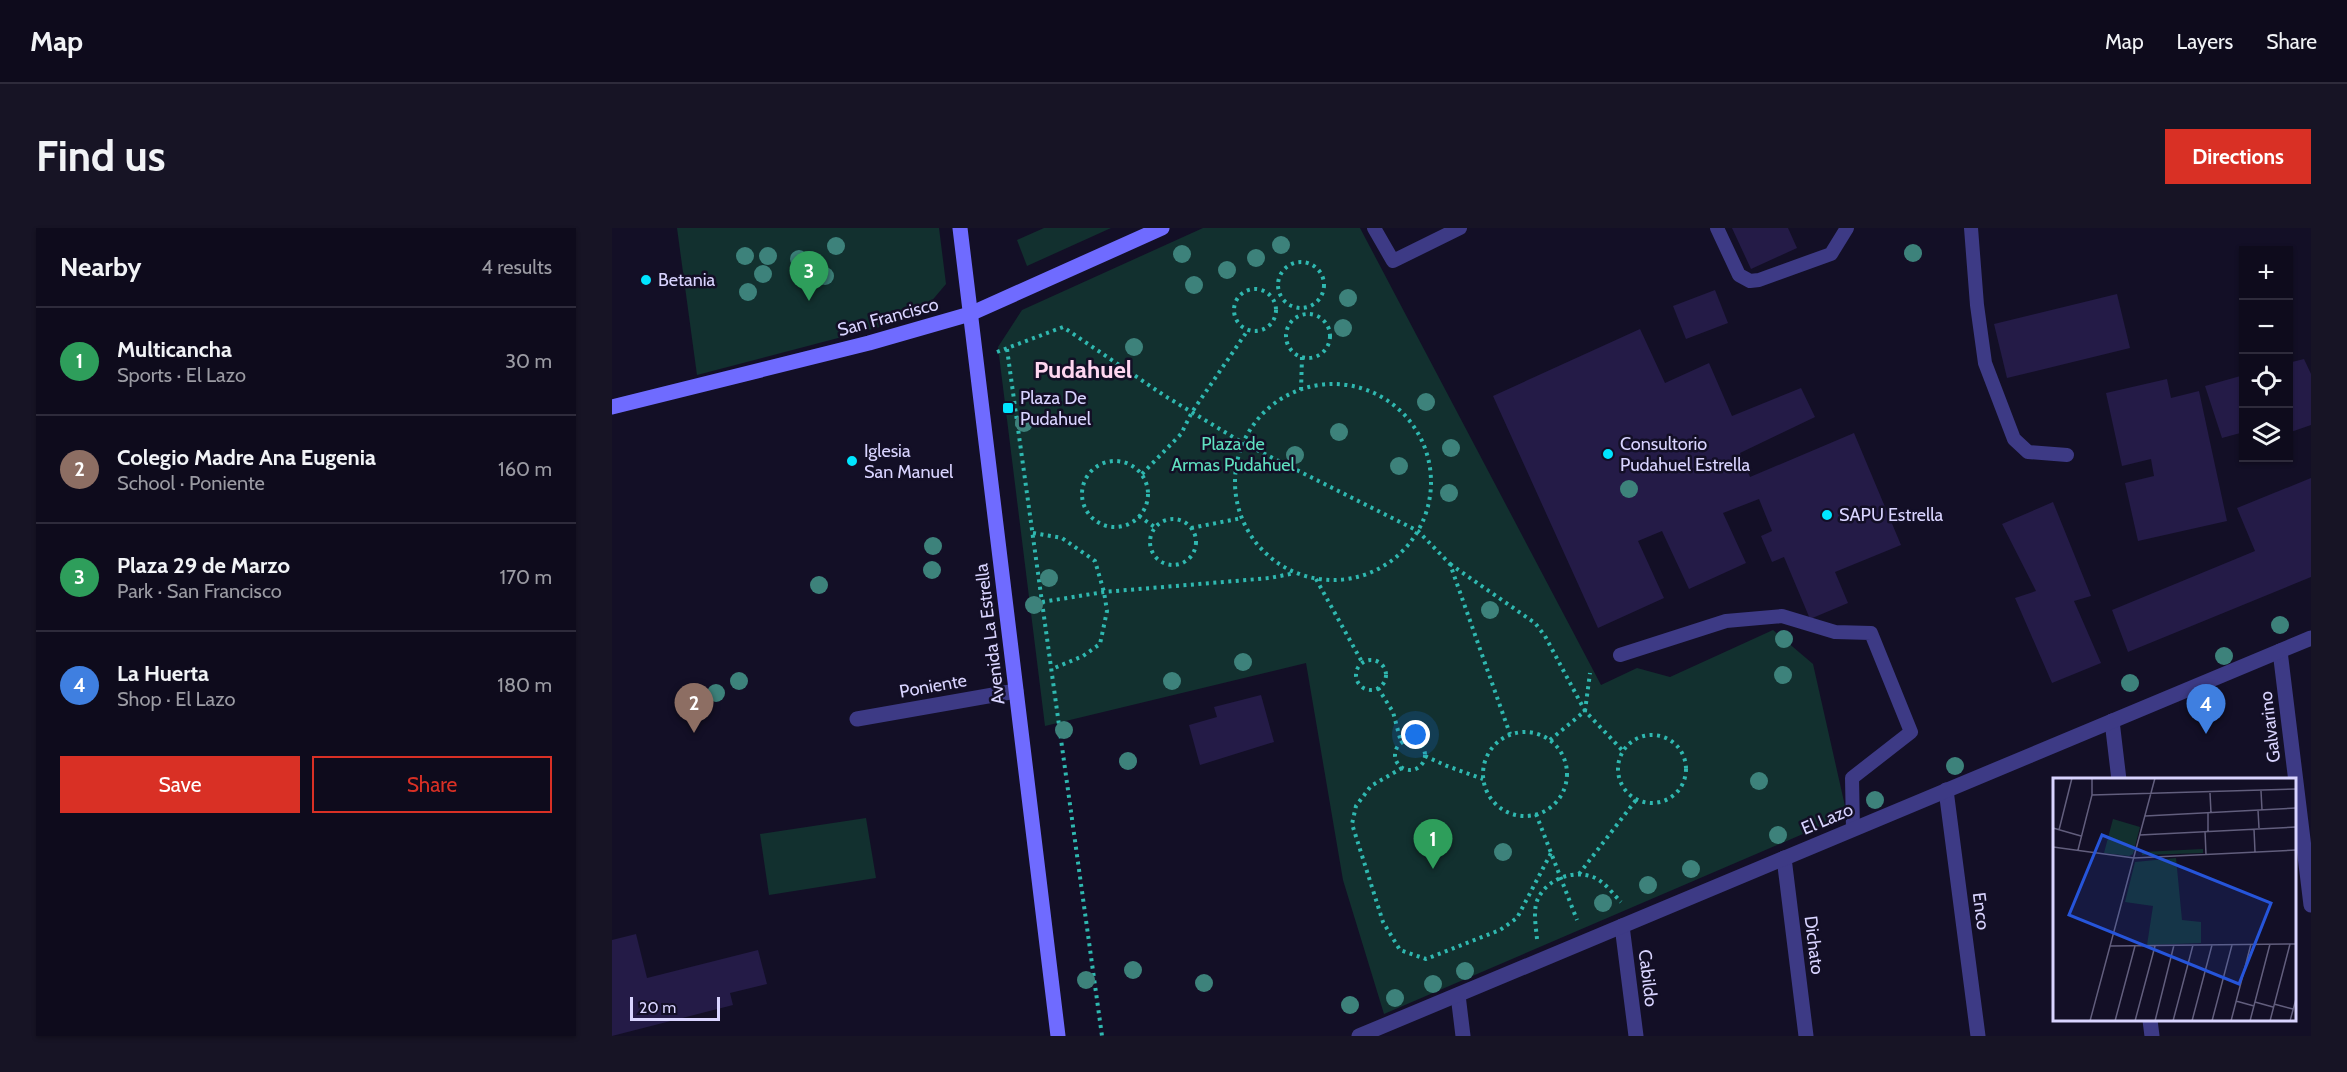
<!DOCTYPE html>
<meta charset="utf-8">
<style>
:root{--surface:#0e0b1c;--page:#171425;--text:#f1f3f6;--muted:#9b9ba3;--line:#2e2b3b;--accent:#d93025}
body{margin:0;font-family:Cabin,sans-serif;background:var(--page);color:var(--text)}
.controls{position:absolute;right:18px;top:18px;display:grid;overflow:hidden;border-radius:0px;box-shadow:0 2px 4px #0004}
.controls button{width:54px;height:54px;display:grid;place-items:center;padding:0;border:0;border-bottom:2px solid var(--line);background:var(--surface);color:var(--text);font:30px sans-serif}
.scale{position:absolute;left:18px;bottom:15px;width:90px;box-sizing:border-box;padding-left:6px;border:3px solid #d9d4ff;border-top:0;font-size:16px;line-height:21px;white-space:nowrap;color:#d9d4ff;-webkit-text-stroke:4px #130f26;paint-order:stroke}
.you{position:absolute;left:804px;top:507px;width:21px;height:21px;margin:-15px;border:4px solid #fff;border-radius:50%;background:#1a73e8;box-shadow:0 0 0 9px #1a73e833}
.badge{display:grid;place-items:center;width:39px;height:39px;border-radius:50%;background:var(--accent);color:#fff;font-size:20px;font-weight:700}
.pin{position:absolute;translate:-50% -50px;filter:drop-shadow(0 2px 3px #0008)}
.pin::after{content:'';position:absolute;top:32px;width:21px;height:18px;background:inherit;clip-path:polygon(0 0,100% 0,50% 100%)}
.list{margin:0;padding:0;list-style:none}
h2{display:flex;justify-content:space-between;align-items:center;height:78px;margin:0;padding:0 24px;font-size:26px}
h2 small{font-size:20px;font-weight:400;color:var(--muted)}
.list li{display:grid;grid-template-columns:39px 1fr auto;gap:18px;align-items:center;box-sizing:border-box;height:108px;padding:0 24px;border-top:2px solid var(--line)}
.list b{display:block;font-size:22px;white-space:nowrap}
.list p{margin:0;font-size:20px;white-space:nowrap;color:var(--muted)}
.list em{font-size:20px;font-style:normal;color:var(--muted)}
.actions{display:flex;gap:12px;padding:18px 24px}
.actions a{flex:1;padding:14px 0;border:2px solid var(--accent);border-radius:0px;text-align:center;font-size:21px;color:var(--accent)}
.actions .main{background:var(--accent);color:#fff}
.icon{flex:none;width:33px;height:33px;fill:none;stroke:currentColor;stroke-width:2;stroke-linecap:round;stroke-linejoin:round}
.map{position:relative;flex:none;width:1699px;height:808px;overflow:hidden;border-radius:0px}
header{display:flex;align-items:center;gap:36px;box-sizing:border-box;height:84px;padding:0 30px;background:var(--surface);border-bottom:2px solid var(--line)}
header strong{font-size:28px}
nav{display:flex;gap:33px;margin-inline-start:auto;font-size:21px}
.intro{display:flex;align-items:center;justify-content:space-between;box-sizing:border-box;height:144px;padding:0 36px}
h1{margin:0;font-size:42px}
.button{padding:15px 27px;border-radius:0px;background:var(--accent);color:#fff;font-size:21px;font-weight:700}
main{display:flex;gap:36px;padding:0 36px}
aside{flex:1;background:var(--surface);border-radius:0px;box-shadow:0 2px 4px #0004}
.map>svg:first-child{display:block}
</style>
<header>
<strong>Map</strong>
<nav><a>Map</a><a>Layers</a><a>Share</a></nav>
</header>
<div class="intro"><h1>Find us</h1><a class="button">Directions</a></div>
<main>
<aside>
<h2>Nearby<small>4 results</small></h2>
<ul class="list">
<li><span class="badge" style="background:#2e9e5b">1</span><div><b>Multicancha</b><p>Sports · El Lazo</p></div><em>30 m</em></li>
<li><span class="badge" style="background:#8d6e63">2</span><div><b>Colegio Madre Ana Eugenia</b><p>School · Poniente</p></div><em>160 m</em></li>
<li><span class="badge" style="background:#2e9e5b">3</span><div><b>Plaza 29 de Marzo</b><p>Park · San Francisco</p></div><em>170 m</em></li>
<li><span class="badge" style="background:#3f7fe0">4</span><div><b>La Huerta</b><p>Shop · El Lazo</p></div><em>180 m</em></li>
</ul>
<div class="actions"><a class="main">Save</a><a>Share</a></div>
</aside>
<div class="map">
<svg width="1699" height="808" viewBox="0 0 1699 808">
<rect width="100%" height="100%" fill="#130f26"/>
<!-- green -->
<g fill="#12302f">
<path d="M 65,0 L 327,0 L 334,56 L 306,89 L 85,147 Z"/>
<path d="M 432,0 L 499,0 L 415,38 L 405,12 Z"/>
<path d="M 591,0 L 748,0 L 989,457 L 1025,440 L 1058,449 L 1161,402 L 1201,436 L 1235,587 L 772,786 L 731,652 L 694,435 L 433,498 L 386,119 L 410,82 Z"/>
<path d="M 254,590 L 264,650 L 157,667 L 148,606 Z"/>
</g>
<!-- building -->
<g fill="#241b47">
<path d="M 1120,0 L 1176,0 L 1185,20 L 1139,41 Z"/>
<path d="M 1103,62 L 1116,95 L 1074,111 L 1061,78 Z"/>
<path d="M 1505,66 L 1518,120 L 1395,150 L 1382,96 Z"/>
<path d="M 1028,101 L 1053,155 L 1097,135 L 1120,188 L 1189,160 L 1203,189 L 1128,225 L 1138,249 L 1242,205 L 1289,317 L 1223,344 L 1236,375 L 1198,391 L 1172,329 L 1160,334 L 1149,308 L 1160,303 L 1147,271 L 1111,285 L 1134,335 L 1077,361 L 1050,303 L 1026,313 L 1052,370 L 986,400 L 881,168 Z"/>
<path d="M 1692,131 L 1699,146 L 1699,197 L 1676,205 L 1676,135 Z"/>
<path d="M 1632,147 L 1632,204 L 1610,210 L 1593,158 Z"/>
<path d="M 1555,151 L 1559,170 L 1587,163 L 1615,293 L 1526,313 L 1513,255 L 1542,248 L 1539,231 L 1510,238 L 1494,165 Z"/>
<path d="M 1699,250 L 1699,349 L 1516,424 L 1500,382 L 1643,323 L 1625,280 Z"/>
<path d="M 1441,274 L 1479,368 L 1462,373 L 1489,435 L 1440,455 L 1403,370 L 1424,363 L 1390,296 Z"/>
<path d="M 649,467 L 662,514 L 588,537 L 577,497 L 605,489 L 602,479 Z"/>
<path d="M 24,706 L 35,750 L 146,722 L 155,756 L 118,765 L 121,777 L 0,808 L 0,712 Z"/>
</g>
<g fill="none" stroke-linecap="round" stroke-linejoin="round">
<!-- path -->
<g stroke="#2fb8b0" stroke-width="4" stroke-dasharray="3 4.5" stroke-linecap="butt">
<circle cx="689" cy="57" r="23"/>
<circle cx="643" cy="82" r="21"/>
<circle cx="696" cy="108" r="22"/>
<path d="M 395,121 L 490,808"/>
<path d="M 385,124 L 451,99 L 553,168 L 631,215 L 806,303 L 838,336 L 898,506"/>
<circle cx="721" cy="254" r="98"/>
<path d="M 689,162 L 690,129"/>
<circle cx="503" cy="266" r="33"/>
<path d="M 530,246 L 569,206 L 580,184 L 636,102"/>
<path d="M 527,288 L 544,300"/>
<circle cx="561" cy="314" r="23"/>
<path d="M 579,300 L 630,290"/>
<path d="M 421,305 L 450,310 L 483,333 L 492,364 L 495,383 L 488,416 L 471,428 L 440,441"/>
<path d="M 838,336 L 923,395 L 933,408 L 973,483 L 1011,523"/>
<path d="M 704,351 L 750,434"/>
<path d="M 430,374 L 492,364 L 658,350 L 683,345"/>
<circle cx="759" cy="447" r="15"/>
<path d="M 766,460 L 781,484 L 789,514"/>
<circle cx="913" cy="546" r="42"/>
<circle cx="1040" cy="541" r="34"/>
<circle cx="798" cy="527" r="15"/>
<path d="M 938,512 L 973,483 L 978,445"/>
<path d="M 813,528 L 835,538 L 871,551"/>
<path d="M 790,540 L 759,558 L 744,578 L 740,596 L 771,694 L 788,722 L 814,731 L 888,702 L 905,690 L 939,625"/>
<path d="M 924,586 L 965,692"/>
<path d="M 967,646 L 1024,572"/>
<path d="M 925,711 C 924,699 921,684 925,673 C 933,652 960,641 981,649 C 992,653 1001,666 1009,674"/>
</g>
<!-- service -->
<g stroke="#3d3a85" stroke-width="14">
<path d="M 762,0 L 781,33 L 848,0"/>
<path d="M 1105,0 L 1127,47 L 1138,53 L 1147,52 L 1219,26 L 1235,0"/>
<path d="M 1359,0 L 1365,77 L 1373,135 L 1402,211 L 1416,224 L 1455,227"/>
<path d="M 1008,427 L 1114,393 L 1170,388 L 1223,404 L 1259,405 L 1299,504 L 1240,550 L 1241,601"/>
</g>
<!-- minor -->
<g stroke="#3d3a85" stroke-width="15">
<path d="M 1668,423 L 1699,677"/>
<path d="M 245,491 L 404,463"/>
<path d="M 1500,493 L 1507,552"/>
<path d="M 1334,562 L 1366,808"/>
<path d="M 1172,630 L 1194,808"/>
<path d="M 1010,698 L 1024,808"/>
<path d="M 846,767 L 851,808"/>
<path d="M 1538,792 L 1540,808"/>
<path d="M 747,808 L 1699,410"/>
</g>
<!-- secondary -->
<g stroke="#6f6bff" stroke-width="15">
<path d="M 348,0 L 446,808"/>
<path d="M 0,179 L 257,115 L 358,86 L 550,0"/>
</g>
</g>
<!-- trees -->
<g fill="#3d827b">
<circle cx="669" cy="17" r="9"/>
<circle cx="224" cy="18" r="9"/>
<circle cx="1301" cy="25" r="9"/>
<circle cx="570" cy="26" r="9"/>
<circle cx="133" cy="28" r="9"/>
<circle cx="156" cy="28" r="9"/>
<circle cx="644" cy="30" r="9"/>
<circle cx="187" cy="31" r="9"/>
<circle cx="615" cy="42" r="9"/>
<circle cx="151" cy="46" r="9"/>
<circle cx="213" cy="48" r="9"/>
<circle cx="582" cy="57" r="9"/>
<circle cx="136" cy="64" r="9"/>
<circle cx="736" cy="70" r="9"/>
<circle cx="731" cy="100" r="9"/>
<circle cx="522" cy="119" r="9"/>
<circle cx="814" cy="174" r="9"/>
<circle cx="412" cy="195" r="9"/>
<circle cx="727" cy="204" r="9"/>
<circle cx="839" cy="220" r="9"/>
<circle cx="683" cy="227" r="9"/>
<circle cx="787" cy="238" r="9"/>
<circle cx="1017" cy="261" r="9"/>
<circle cx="837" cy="265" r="9"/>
<circle cx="321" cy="318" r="9"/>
<circle cx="320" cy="342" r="9"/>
<circle cx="437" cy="350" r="9"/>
<circle cx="207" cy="357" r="9"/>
<circle cx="422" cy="377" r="9"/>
<circle cx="878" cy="382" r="9"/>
<circle cx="1668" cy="397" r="9"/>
<circle cx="1172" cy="411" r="9"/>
<circle cx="1612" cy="428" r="9"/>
<circle cx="631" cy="434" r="9"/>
<circle cx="1171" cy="447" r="9"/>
<circle cx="127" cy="453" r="9"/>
<circle cx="560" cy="453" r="9"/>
<circle cx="1518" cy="455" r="9"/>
<circle cx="104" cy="465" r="9"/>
<circle cx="452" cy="502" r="9"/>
<circle cx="516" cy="533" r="9"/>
<circle cx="1343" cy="538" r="9"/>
<circle cx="1147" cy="553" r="9"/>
<circle cx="1263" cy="572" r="9"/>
<circle cx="1166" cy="607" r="9"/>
<circle cx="891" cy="624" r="9"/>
<circle cx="1079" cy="641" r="9"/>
<circle cx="1036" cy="657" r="9"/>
<circle cx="991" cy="675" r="9"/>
<circle cx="521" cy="742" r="9"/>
<circle cx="853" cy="743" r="9"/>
<circle cx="474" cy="752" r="9"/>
<circle cx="592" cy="755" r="9"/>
<circle cx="821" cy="756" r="9"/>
<circle cx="783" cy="770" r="9"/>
<circle cx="738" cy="777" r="9"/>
</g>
<!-- markers -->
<g fill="#00e5ff" stroke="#130f26" stroke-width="2">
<circle cx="34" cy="52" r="6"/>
<rect x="390" y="174" width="12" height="12" rx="3"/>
<circle cx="996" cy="226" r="6"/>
<circle cx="240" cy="233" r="6"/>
<circle cx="1215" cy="287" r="6"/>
</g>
<g text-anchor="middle" stroke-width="5" stroke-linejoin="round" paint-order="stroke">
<!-- poi labels -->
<g font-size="18" fill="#d9d4ff" stroke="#130f26" text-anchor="start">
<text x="46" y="58">Betania</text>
<text x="408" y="176">Plaza De<tspan x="408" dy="21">Pudahuel</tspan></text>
<text x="1008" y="222">Consultorio<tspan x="1008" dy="21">Pudahuel Estrella</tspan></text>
<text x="252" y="229">Iglesia<tspan x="252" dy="21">San Manuel</tspan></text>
<text x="1227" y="293">SAPU Estrella</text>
</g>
<!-- street labels -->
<g font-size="18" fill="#d9d4ff" stroke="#130f26">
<text transform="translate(276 89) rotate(-15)" y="6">San Francisco</text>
<text transform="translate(378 406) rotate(-97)" y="6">Avenida La Estrella</text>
<text transform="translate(321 458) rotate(-10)" y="6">Poniente</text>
<text transform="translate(1658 499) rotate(-97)" y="6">Galvarino</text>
<text transform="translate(1215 591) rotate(-23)" y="6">El Lazo</text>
<text transform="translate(1369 683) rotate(83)" y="6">Enco</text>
<text transform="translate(1202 717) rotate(83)" y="6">Dichato</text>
<text transform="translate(1036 750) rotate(83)" y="6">Cabildo</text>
</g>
<!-- park labels -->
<g font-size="18" fill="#5fe0c0" stroke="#130f26">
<text x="621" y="222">Plaza de<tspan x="621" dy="21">Armas Pudahuel</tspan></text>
</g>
<!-- district labels -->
<g font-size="24" font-weight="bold" fill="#ffd6f0" stroke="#130f26">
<text x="471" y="150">Pudahuel</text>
</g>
</g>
<!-- overview -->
<g transform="translate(1441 550)">
<rect width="243" height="243" fill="#130f26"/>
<path d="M 60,41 L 87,49 L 80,76 L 76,78 L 51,75 ZM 150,71 L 150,75 L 89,77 L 89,74 ZM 123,80 L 129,142 L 148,144 L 148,165 L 94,167 L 100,128 L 72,124 L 82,84 Z" fill="#12302f"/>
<path fill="none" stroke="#625e7d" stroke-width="1.5" d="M 208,13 L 209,32M 157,15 L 158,35M 39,17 L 243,11M 205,32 L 206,50M 155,35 L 155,53M 92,38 L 243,30M 0,50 L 28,58M 201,51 L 202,74M 6,52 L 19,0M 152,53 L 153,77M 87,57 L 243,49M 0,69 L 81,80 L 243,72M 25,72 L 39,17 L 39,0M 57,168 L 243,166M 183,223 L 201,228M 202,224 L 220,229M 221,226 L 240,231M 37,243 L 102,0M 62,243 L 82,168M 82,243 L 102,168M 102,243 L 121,167M 120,243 L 140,167M 139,243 L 159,167M 159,243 L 179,167M 178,243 L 198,166M 197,243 L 217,166M 217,243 L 237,166M 237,243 L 243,221"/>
<path fill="#2655da" fill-opacity="0.15" stroke="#2655da" stroke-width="3" d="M 49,57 L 218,125 L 186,206 L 16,137 Z"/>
<rect width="243" height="243" fill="none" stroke="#d9d4ff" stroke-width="3"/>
</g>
</svg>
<div class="controls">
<button>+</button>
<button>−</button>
<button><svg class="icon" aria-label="locate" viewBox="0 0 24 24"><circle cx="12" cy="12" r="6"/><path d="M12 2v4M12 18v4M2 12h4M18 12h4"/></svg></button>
<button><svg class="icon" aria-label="layers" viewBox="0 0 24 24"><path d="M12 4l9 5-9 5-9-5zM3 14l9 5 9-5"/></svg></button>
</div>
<div class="scale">20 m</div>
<div class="you"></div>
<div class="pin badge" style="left:821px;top:641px;background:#2e9e5b">1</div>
<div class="pin badge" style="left:82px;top:505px;background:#8d6e63">2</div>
<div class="pin badge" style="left:197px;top:73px;background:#2e9e5b">3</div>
<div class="pin badge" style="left:1594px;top:506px;background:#3f7fe0">4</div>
</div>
</main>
